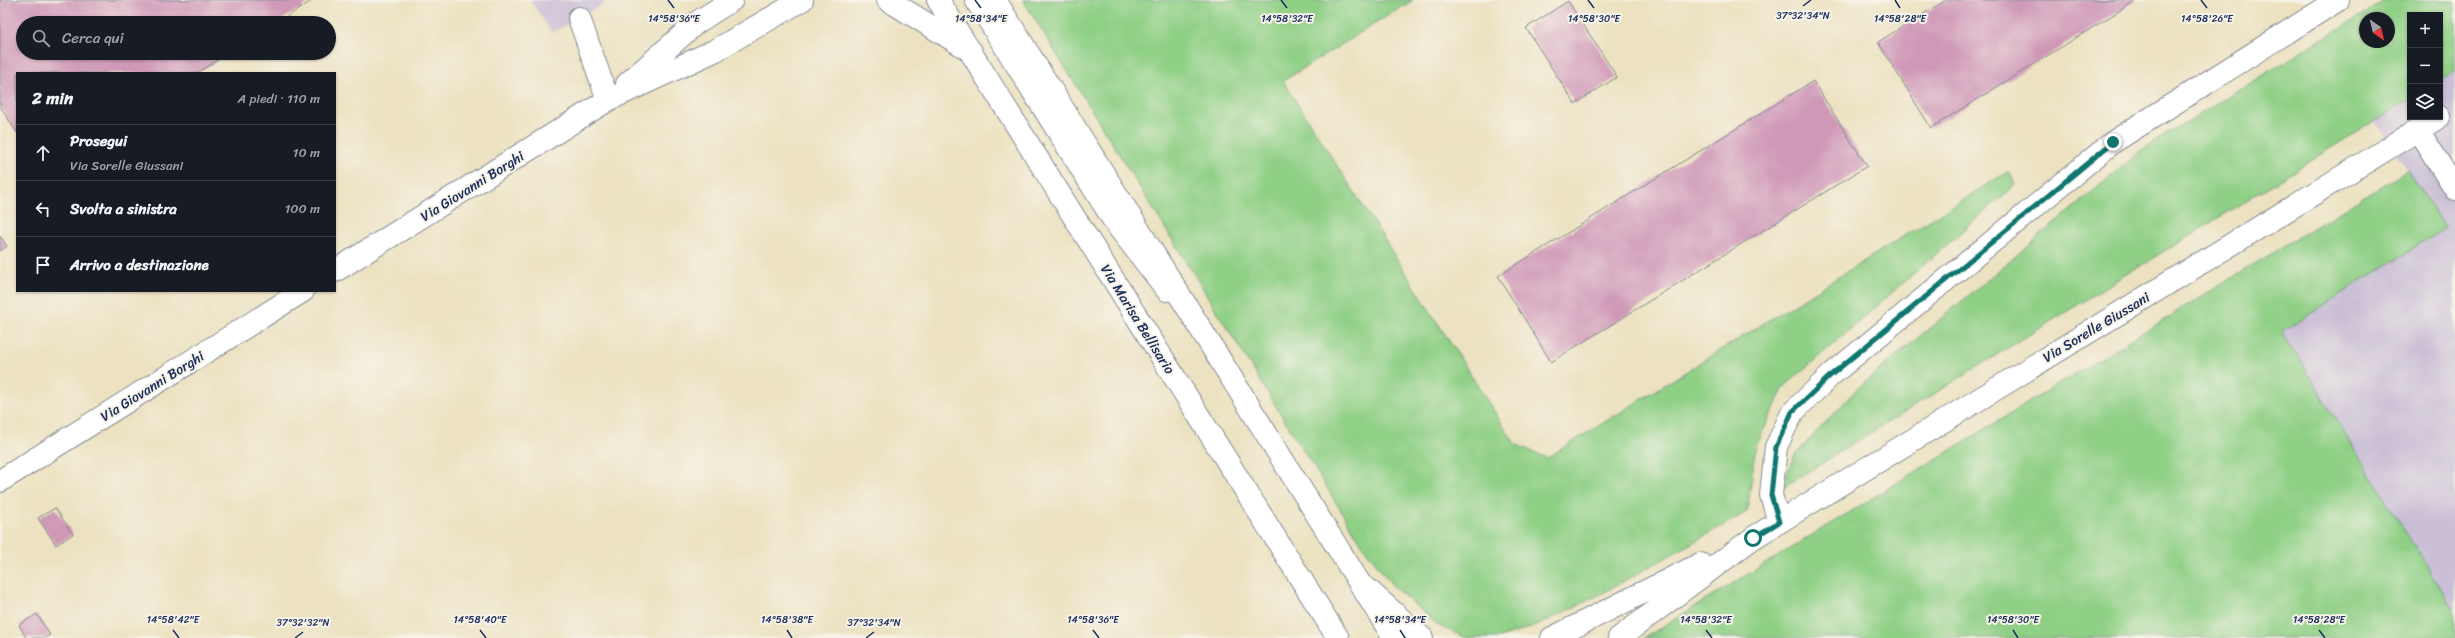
<!DOCTYPE html>
<html lang="it">
<meta charset="utf-8">
<style>
:root{--surface:#171b24;--page:#242831;--text:#f1f3f6;--muted:#9ea1a6;--line:#363941}
body{margin:0;font-family:Sriracha,sans-serif;background:var(--page);color:var(--text)}
.controls{position:absolute;right:12px;top:12px;display:grid;overflow:hidden;border-radius:0px;box-shadow:0 1px 3px #0004}
.controls button{width:36px;height:36px;display:grid;place-items:center;padding:0;border:0;border-bottom:1px solid var(--line);background:var(--surface);color:var(--text);font:20px sans-serif}
.compass{position:absolute;left:2359px;top:12px;width:36px;height:36px;border-radius:50%;background:var(--surface);box-shadow:0 1px 3px #0004;rotate:146deg}
.stop{position:absolute;width:12px;height:12px;margin:-9px;border:3px solid #0f766e;border-radius:50%;background:#fff}
.stop.end{background:#0f766e;border-color:#fff;box-shadow:0 1px 4px #0008}
.list{margin:0;padding:0;list-style:none}
h2{display:flex;justify-content:space-between;align-items:center;height:52px;margin:0;padding:0 16px;font-size:17px}
h2 small{font-size:13px;font-weight:400;color:var(--muted)}
.list li{display:grid;grid-template-columns:26px 1fr auto;gap:12px;align-items:center;box-sizing:border-box;height:56px;padding:0 16px;border-top:1px solid var(--line)}
.list b{display:block;font-size:15px;white-space:nowrap}
.list p{margin:0;font-size:13px;white-space:nowrap;color:var(--muted)}
.list em{font-size:13px;font-style:normal;color:var(--muted)}
.icon{flex:none;width:22px;height:22px;fill:none;stroke:currentColor;stroke-width:2;stroke-linecap:round;stroke-linejoin:round}
.map{position:relative;flex:none;width:2455px;height:638px;overflow:hidden}
.search{position:absolute;background:var(--surface);box-shadow:0 1px 3px #0004;left:16px;top:16px;width:320px;height:44px;display:flex;align-items:center;gap:10px;box-sizing:border-box;padding:0 14px;border-radius:22px;color:var(--muted);font-size:15px}
.panel{position:absolute;background:var(--surface);box-shadow:0 1px 3px #0004;left:16px;top:72px;width:320px;height:220px;border-radius:0px}
.map>svg:first-child{display:block}
</style>
<div class="map">
<svg width="2455" height="638" viewBox="0 0 2455 638">
<rect width="100%" height="100%" fill="#f7f3e8"/>
<filter id="ink" filterUnits="userSpaceOnUse"><feTurbulence type="fractalNoise" baseFrequency=".025" numOctaves="2"/><feDisplacementMap in="SourceGraphic" scale="8" xChannelSelector="R" yChannelSelector="G"/><feConvolveMatrix kernelMatrix="1 2 1 2 8 2 1 2 1" color-interpolation-filters="sRGB"/></filter>
<filter id="wash" filterUnits="userSpaceOnUse"><feTurbulence type="fractalNoise" baseFrequency=".012" numOctaves="4" result="noise"/><feDisplacementMap in="SourceGraphic" scale="16" xChannelSelector="R" yChannelSelector="G"/><feGaussianBlur stdDeviation="0.9" result="paint"/><feColorMatrix in="noise" values="0 0 0 0 0 0 0 0 0 0 0 0 0 0 0 0 0 1.4 0 .05"/><feComposite in="paint" operator="in"/></filter>
<g filter="url(#wash)">
<rect width="100%" height="100%" fill="#ece2c1"/>
<!-- industrial -->
<g fill="#cabfd6">
<path d="M 530,0 L 610,0 L 552,33 Z"/>
<path d="M 2455,71 L 2455,612 L 2281,332 L 2445,228 L 2375,121 L 2410,99 L 2410,117 L 2440,117 L 2440,80 Z"/>
</g>
<!-- green -->
<g fill="#90d086" stroke="#568072" fill-rule="evenodd">
<path d="M 1023,0 L 1413,0 L 1283,81 L 1515,444 L 1547,458 L 2009,171 L 2015,185 L 1784,387 L 1756,446 L 1747,512 L 1603,593 L 1538,625 L 1500,638 L 1467,638 L 1439,626 L 1393,586 L 1363,546 Z"/>
<path d="M 2386,0 L 2455,0 L 2455,71 L 2440,80 L 2440,15 L 2410,15 L 2410,99 L 1780,489 L 1795,455 L 1858,388 L 2146,147 ZM 2365,18 L 2389,18 L 2389,42 L 2365,42 Z"/>
<path d="M 2408,170 L 2445,228 L 2282,332 L 2455,612 L 2455,638 L 1644,638 Z"/>
</g>
<g id="blocks">
<!-- building -->
<g fill="#cf98b7">
<path d="M 0,0 L 313,0 L 277,23 L 23,23 L 23,53 L 229,53 L 197,73 L 17,73 L 17,133 L 0,106 Z"/>
<path d="M 1946,0 L 2137,0 L 1931,128 L 1878,42 Z"/>
<path d="M 1568,1 L 1617,77 L 1575,104 L 1526,28 Z"/>
<path d="M 1813,81 L 1867,166 L 1551,362 L 1498,276 Z"/>
<path d="M 0,236 L 7,246 L 0,251 Z"/>
<path d="M 55,508 L 73,534 L 56,545 L 38,518 Z"/>
<path d="M 37,614 L 50,635 L 44,638 L 26,638 L 19,625 Z"/>
</g>
</g>
</g>
<g filter="url(#ink)">
<use href="#blocks" fill-opacity="0" stroke="#848890" stroke-width="1"/>
<g fill="none" stroke-linecap="round" stroke-linejoin="round">
<defs>
<g id="minor">
<path d="M 888,0 L 971,51"/>
<path d="M 976,0 L 1116,224 L 1167,290"/>
<path d="M 579,18 L 608,100"/>
<path d="M 627,84 L 696,23 L 732,0"/>
<path d="M 2418,130 L 2455,189"/>
<path d="M 335,271 L 608,100 L 716,50 L 802,0"/>
<path d="M 0,481 L 303,291"/>
<path d="M 1779,522 L 1771,495 L 1776,447 L 1792,413 L 1831,375 L 2113,142 L 2338,0"/>
<path d="M 1366,588 L 1422,638"/>
<path d="M 1552,638 L 1700,564"/>
<path d="M 1619,638 L 1753,538 L 2439,117"/>
</g>
<g id="major">
<path d="M 938,0 L 1338,638"/>
<path d="M 995,0 L 1394,638"/>
</g>
</defs>
<!-- minor casing -->
<use href="#minor" stroke="#848890" stroke-width="24"/>
<!-- major casing -->
<use href="#major" stroke="#848890" stroke-width="24"/>
<!-- minor -->
<use href="#minor" stroke="#fff" stroke-width="22"/>
<!-- major -->
<use href="#major" stroke="#fff" stroke-width="22"/>
</g>
</g>
<g fill="none" stroke-linecap="round" stroke-linejoin="round" filter="url(#ink)">
<!-- route -->
<path stroke="#0f766e" stroke-width="5" d="M 1753,538 L 1779,522 L 1771,495 L 1776,447 L 1792,412 L 1831,375 L 2113,142"/>
</g>
<!-- ticks -->
<path fill="none" stroke="#1b2f5e" stroke-width="1.5" d="M 668,0 L 674,8M 975,0 L 981,8M 1281,0 L 1287,8M 1588,0 L 1594,8M 1895,0 L 1900,8M 2201,0 L 2207,8M 1803,6 L 1811,0M 173,630 L 179,638M 480,630 L 486,638M 787,630 L 792,638M 1093,630 L 1099,638M 1400,630 L 1405,638M 1706,630 L 1712,638M 2013,630 L 2018,638M 2319,630 L 2325,638M 295,638 L 303,632M 866,638 L 874,632"/>
<g text-anchor="middle" stroke-width="4" stroke-linejoin="round" paint-order="stroke">
<!-- street labels -->
<g font-size="14" fill="#1b2f5e" stroke="#f7f3e8">
<text transform="translate(472 186) rotate(-32)" y="5">Via Giovanni Borghi</text>
<text transform="translate(1138 319) rotate(58)" y="5">Via Marisa Bellisario</text>
<text transform="translate(2096 327) rotate(-31)" y="5">Via Sorelle Giussani</text>
<text transform="translate(152 386) rotate(-32)" y="5">Via Giovanni Borghi</text>
</g>
</g>
<g font-size="10" text-anchor="middle" fill="#1b2f5e" stroke="#f7f3e8" stroke-width="4" stroke-linejoin="round" paint-order="stroke">
<text x="1803" y="19">37°32'34"N</text>
<text x="674" y="22">14°58'36"E</text>
<text x="1287" y="22">14°58'32"E</text>
<text x="1900" y="22">14°58'28"E</text>
<text x="2207" y="22">14°58'26"E</text>
<text x="981" y="22">14°58'34"E</text>
<text x="1594" y="22">14°58'30"E</text>
<text x="173" y="623">14°58'42"E</text>
<text x="480" y="623">14°58'40"E</text>
<text x="787" y="623">14°58'38"E</text>
<text x="1093" y="623">14°58'36"E</text>
<text x="1400" y="623">14°58'34"E</text>
<text x="1706" y="623">14°58'32"E</text>
<text x="2013" y="623">14°58'30"E</text>
<text x="2319" y="623">14°58'28"E</text>
<text x="303" y="626">37°32'32"N</text>
<text x="874" y="626">37°32'34"N</text>
</g>
</svg>
<div class="controls">
<button>+</button>
<button>−</button>
<button><svg class="icon" aria-label="layers" viewBox="0 0 24 24"><path d="M12 4l9 5-9 5-9-5zM3 14l9 5 9-5"/></svg></button>
</div>
<svg class="compass" viewBox="-18 -18 36 36"><path d="M0-13l5 13h-10z" fill="#e53935"/><path d="M0 13l5-13h-10z" fill="#9ea1a6"/></svg>
<div class="stop" style="left:1753px;top:538px"></div>
<div class="stop end" style="left:2113px;top:142px"></div>
<div class="search"><svg class="icon" aria-label="search" viewBox="0 0 24 24"><circle cx="10" cy="10" r="6"/><path d="M15 15l6 6"/></svg>Cerca qui</div>
<section class="panel">
<h2>2 min<small>A piedi · 110 m</small></h2>
<ul class="list">
<li><svg class="icon" aria-label="ahead" viewBox="0 0 24 24"><path d="M12 20V5M6 11l6-6 6 6"/></svg><div><b>Prosegui</b><p>Via Sorelle Giussani</p></div><em>10 m</em></li>
<li><svg class="icon" aria-label="left" viewBox="0 0 24 24"><path d="M17 20v-9H6M10 6l-5 5 5 5"/></svg><div><b>Svolta a sinistra</b></div><em>100 m</em></li>
<li><svg class="icon" aria-label="arrive" viewBox="0 0 24 24"><path d="M6 21V4h12l-3 4 3 4H6"/></svg><div><b>Arrivo a destinazione</b></div></li>
</ul>
</section>
</div>
